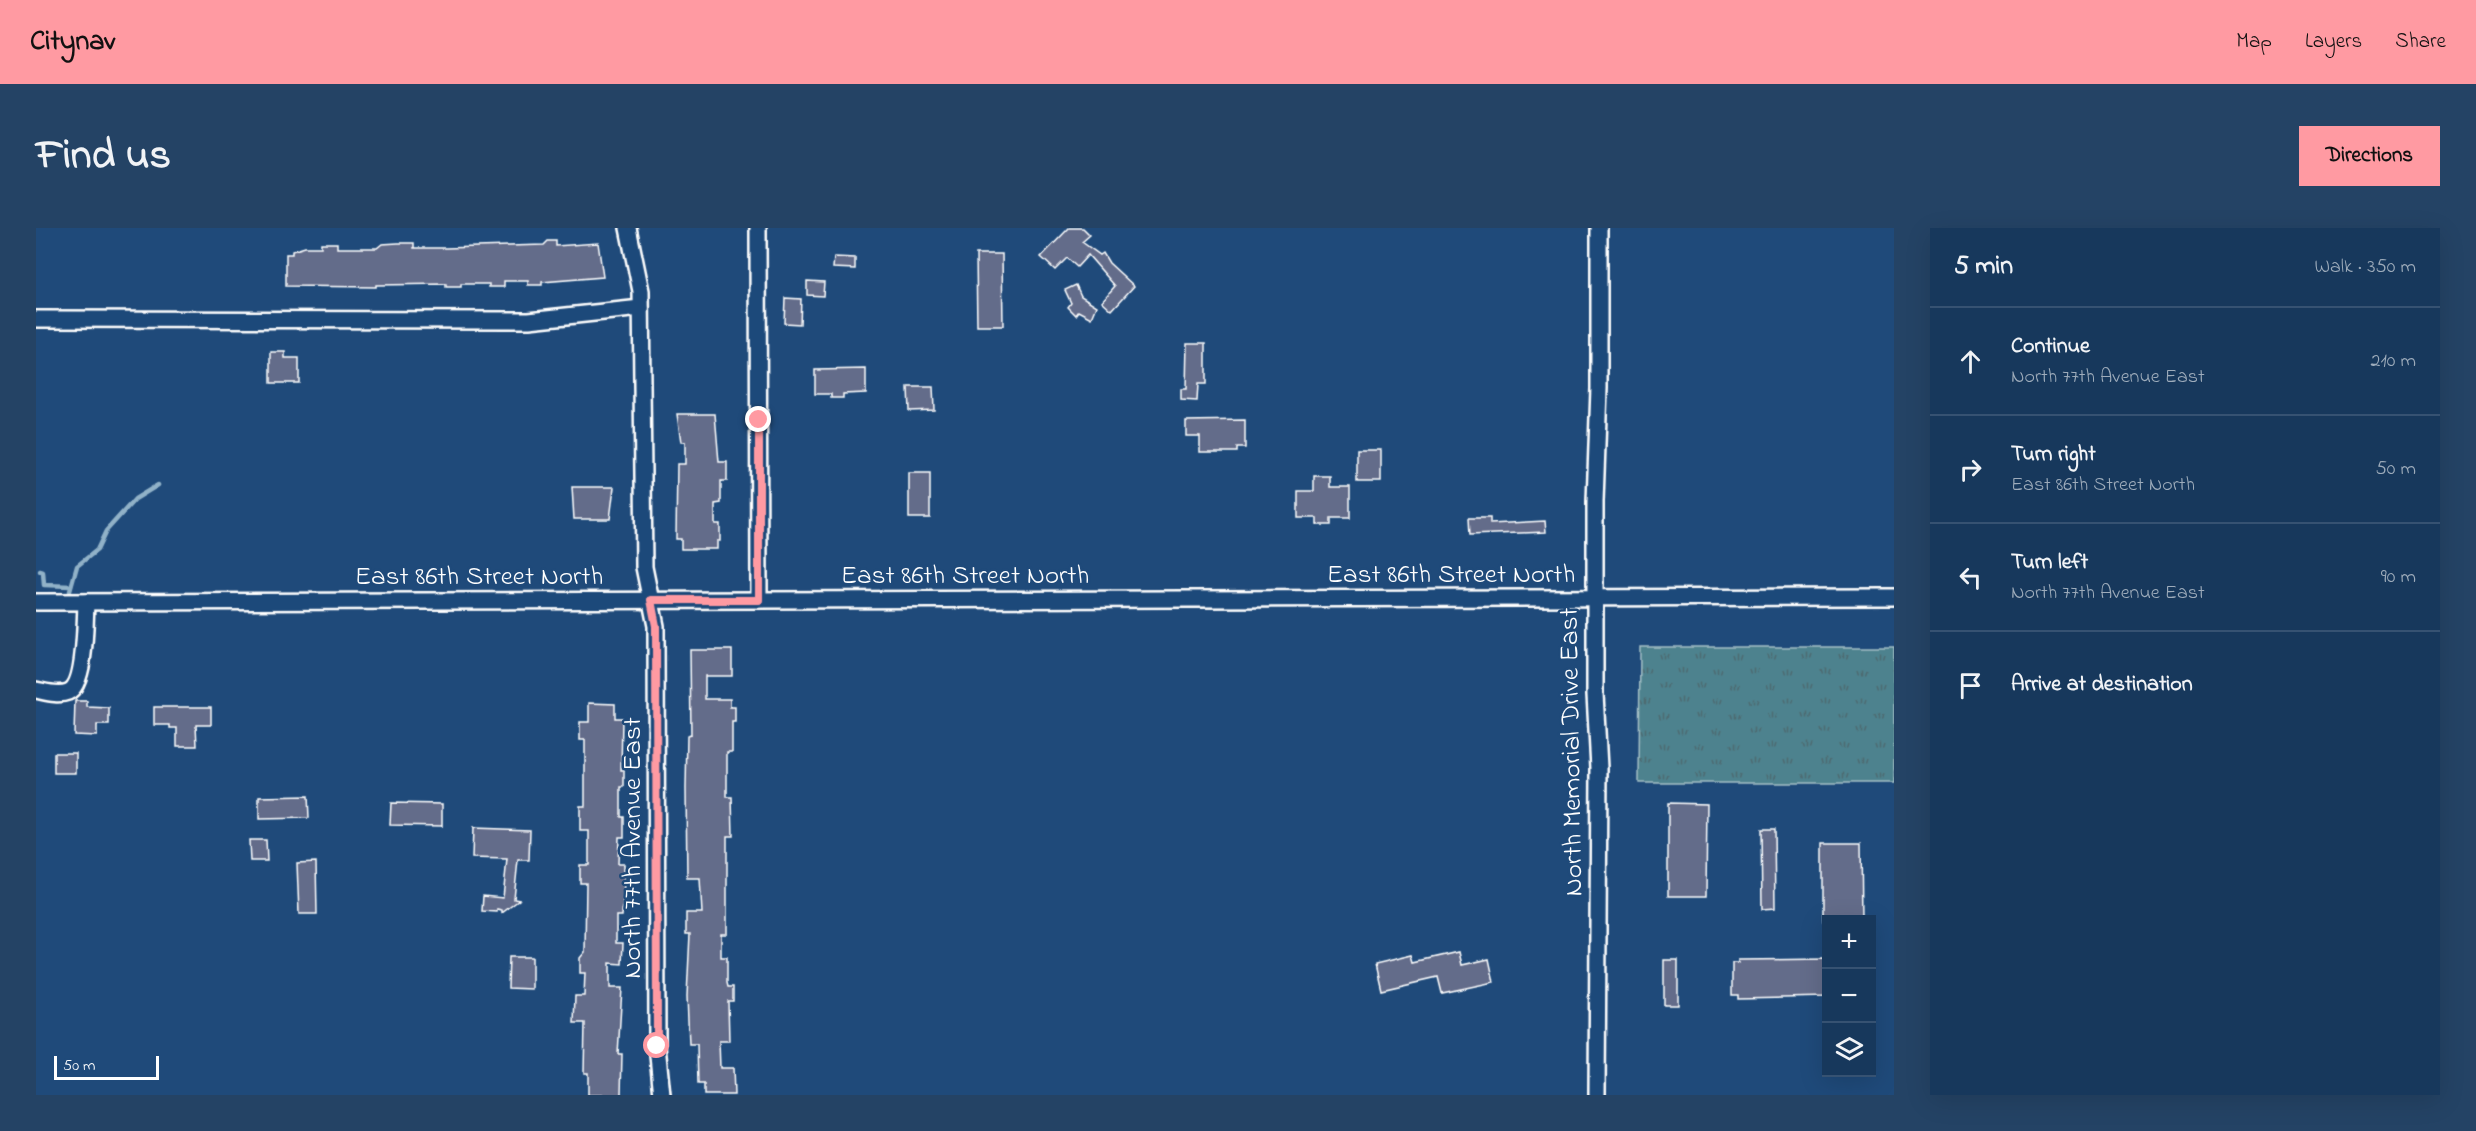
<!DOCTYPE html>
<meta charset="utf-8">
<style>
:root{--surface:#17385c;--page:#244365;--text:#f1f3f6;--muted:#9eacbb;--line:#365272;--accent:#ff9aa2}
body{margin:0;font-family:"Indie Flower",sans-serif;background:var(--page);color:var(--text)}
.controls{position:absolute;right:18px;bottom:18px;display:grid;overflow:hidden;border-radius:0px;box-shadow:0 6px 24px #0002}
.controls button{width:54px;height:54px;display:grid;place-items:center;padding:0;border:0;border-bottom:2px solid var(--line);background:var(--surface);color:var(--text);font:30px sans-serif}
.scale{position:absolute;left:18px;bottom:15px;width:105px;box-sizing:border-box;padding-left:6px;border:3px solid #fff;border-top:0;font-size:16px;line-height:21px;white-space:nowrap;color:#fff;-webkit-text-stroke:4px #1f4a7a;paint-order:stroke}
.stop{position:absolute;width:18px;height:18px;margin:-14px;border:4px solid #ff9aa2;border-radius:50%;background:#fff}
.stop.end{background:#ff9aa2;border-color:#fff;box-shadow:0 2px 6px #0008}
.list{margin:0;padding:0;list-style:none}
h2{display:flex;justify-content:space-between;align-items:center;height:78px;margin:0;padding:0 24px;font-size:26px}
h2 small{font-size:20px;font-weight:400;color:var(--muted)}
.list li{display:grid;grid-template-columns:39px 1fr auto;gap:18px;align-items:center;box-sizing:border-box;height:108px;padding:0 24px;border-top:2px solid var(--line)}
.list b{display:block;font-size:22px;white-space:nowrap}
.list p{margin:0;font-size:20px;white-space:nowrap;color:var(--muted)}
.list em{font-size:20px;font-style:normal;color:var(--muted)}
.icon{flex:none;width:33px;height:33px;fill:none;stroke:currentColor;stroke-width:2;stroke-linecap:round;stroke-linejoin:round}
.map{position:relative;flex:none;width:1858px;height:867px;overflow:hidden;border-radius:0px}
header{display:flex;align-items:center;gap:36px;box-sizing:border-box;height:84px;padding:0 30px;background:var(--accent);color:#111}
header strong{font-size:28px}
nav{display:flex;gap:33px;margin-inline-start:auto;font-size:21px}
.intro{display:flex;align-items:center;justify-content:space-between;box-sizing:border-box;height:144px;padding:0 36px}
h1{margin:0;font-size:42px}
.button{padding:15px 27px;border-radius:0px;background:var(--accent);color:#111;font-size:21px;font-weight:700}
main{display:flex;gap:36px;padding:0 36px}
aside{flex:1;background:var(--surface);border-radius:0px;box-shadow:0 6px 24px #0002}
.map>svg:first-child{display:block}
</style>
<header>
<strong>Citynav</strong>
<nav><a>Map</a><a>Layers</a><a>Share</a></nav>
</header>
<div class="intro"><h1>Find us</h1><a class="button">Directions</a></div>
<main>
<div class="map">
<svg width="1858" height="867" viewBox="0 0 1858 867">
<defs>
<pattern id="grass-tufts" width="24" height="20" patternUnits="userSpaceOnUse" patternTransform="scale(1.5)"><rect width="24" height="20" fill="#4e828e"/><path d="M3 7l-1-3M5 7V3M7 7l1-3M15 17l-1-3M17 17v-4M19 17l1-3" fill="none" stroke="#4d6a70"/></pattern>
</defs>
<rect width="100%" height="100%" fill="#1f4a7a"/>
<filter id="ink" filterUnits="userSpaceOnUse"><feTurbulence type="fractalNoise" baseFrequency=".0167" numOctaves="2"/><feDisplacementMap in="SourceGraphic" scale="12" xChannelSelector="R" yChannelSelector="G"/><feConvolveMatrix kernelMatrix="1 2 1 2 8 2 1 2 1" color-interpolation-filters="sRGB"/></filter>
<g filter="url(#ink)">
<!-- grass -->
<path fill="url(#grass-tufts)" stroke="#a6c0c6" stroke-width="1.5" d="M 1604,419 L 1858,419 L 1858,555 L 1603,555 Z"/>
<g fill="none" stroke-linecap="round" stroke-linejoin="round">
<!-- stream -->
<g stroke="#91b2c8" stroke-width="4.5">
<path d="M 4,343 L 7,344 L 8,357 L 35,358"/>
<path d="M 34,363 L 41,338 L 61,322 L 70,303 L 99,271 L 122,257"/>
</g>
</g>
<!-- building -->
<g fill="#646c8a" stroke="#fff" stroke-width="1.5">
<path d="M 1033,0 L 1047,0 L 1054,7 L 1046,14 L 1064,27 L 1067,25 L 1073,35 L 1098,58 L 1076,82 L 1066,73 L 1079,58 L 1052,27 L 1041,39 L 1031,30 L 1019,42 L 1005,29 Z"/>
<path d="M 512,13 L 520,13 L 520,18 L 562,15 L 567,49 L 506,54 L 506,57 L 492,57 L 492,53 L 468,53 L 468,59 L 453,59 L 453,56 L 425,56 L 425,59 L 410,59 L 410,56 L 340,57 L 340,59 L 250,58 L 250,26 L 256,26 L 256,23 L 269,19 L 285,19 L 285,15 L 301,15 L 301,20 L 341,20 L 346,16 L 362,15 L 378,15 L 378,20 L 410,20 L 508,17 Z"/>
<path d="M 940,26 L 966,26 L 967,98 L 941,98 Z"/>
<path d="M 798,29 L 819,30 L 819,41 L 797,40 Z"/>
<path d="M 771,53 L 788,54 L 787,68 L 771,67 Z"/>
<path d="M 1040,57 L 1045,68 L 1061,78 L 1056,90 L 1043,83 L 1040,87 L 1032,79 L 1035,75 L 1029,62 Z"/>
<path d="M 749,70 L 765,71 L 764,96 L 748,95 Z"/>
<path d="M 1151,115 L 1170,115 L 1170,156 L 1162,156 L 1161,173 L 1145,172 L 1145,161 L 1150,161 Z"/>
<path d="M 235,124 L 249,124 L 249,130 L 263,130 L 263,155 L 235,155 Z"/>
<path d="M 830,141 L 830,165 L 807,166 L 807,170 L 795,170 L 795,166 L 779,166 L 779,142 Z"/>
<path d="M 872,159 L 897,159 L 898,182 L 873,183 Z"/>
<path d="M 641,186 L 679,186 L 683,234 L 691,234 L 691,253 L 685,253 L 685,275 L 679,276 L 679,296 L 684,296 L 684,313 L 681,313 L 681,321 L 645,321 L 645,311 L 640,311 L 641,236 L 649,236 L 649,214 L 645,214 Z"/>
<path d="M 1209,192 L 1209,220 L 1201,220 L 1201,224 L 1164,224 L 1164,208 L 1150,208 L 1150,193 Z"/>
<rect x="1321" y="222" width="24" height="32"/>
<rect x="873" y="245" width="21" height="45"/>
<path d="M 1278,248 L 1294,248 L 1294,259 L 1314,259 L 1314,290 L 1295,290 L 1295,297 L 1281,297 L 1281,290 L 1262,290 L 1262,263 L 1278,263 Z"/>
<path d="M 536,259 L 578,259 L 574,291 L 538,291 Z"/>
<path d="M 1433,290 L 1454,290 L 1454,296 L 1509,293 L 1510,304 L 1434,307 Z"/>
<path d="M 654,422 L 696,422 L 696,448 L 669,448 L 669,471 L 694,471 L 694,479 L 699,479 L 699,494 L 696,494 L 696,524 L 691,524 L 691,569 L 696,569 L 697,608 L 691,608 L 691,706 L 685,706 L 685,729 L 691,729 L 691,755 L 692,759 L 697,759 L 697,773 L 692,773 L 693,813 L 683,813 L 684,840 L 697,840 L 698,867 L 668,867 L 668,856 L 662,856 L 661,816 L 653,816 L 651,768 L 654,706 L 650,706 L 650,685 L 666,685 L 664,650 L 651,650 L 650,560 L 651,508 L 655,507 Z"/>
<path d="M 39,473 L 51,473 L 51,479 L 73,480 L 73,497 L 61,497 L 61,508 L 38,507 Z"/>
<path d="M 553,475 L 579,476 L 579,490 L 586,490 L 585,542 L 588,542 L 588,559 L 585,559 L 585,589 L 588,589 L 588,609 L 583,609 L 582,636 L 588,636 L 588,655 L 586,688 L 580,688 L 580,715 L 587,715 L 586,736 L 574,735 L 574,760 L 586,760 L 582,826 L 586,826 L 585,867 L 552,867 L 552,845 L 548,845 L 549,795 L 538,795 L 539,768 L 548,768 L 549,745 L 544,745 L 544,730 L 549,724 L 550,655 L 544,655 L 544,637 L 553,637 L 553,603 L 544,603 L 544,578 L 549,578 L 549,512 L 544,512 L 544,494 L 553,494 Z"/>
<path d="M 118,479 L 175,479 L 175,497 L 160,497 L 161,518 L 141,518 L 141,500 L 134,500 L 134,497 L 118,497 Z"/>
<rect x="18" y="525" width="22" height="20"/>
<path d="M 272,568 L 273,590 L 223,591 L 223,569 Z"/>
<path d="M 355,575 L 406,576 L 406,598 L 354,597 Z"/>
<path d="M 1632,575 L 1671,576 L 1670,668 L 1632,668 Z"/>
<path d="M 437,600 L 494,602 L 493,632 L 482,632 L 478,671 L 483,672 L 466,685 L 466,682 L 461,681 L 461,684 L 446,683 L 447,668 L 467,670 L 471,631 L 436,630 Z"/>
<path d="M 1725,601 L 1738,601 L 1739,680 L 1726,681 Z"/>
<path d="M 213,612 L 230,612 L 231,633 L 214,633 Z"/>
<path d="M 1787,615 L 1825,615 L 1826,692 L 1787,692 Z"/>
<path d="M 280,634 L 281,686 L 263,686 L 261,635 Z"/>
<path d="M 1423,724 L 1426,737 L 1453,731 L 1458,754 L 1406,765 L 1402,749 L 1345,762 L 1339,736 L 1377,727 L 1379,734 Z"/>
<path d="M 473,729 L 496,729 L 496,761 L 472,760 Z"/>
<path d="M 1791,731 L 1791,769 L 1702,771 L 1702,767 L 1696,767 L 1696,735 L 1702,735 L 1702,732 Z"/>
<rect x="1628" y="732" width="14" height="45"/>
</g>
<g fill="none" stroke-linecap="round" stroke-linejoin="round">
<defs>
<g id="minor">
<path d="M 592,0 L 605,63 L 608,339 L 620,398 L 621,818 L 626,867"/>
<path d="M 722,0 L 723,372"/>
<path d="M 0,91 L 493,92 L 605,80"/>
<path d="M 0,374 L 1858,369"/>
<path d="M 0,462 C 10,464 22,468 32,464 C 50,457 49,392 50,374"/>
<path d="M 1561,867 L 1563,540 L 1559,466 L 1559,274 L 1563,160 L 1563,0"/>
</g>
</defs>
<!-- minor casing -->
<use href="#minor" stroke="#fff" stroke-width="20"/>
<!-- minor -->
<use href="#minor" stroke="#1f4a7a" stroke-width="15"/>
</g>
</g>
<g fill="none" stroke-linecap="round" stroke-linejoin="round" filter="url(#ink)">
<!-- route -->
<path stroke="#ff9aa2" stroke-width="8" d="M 621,818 L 620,398 L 615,372 L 723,372 L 723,192"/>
</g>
<g text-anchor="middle" stroke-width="5" stroke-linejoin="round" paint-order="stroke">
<!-- street labels -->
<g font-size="27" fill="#fff" stroke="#1f4a7a">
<text x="1415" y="354">East 86th Street North</text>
<text x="929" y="355">East 86th Street North</text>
<text x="443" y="356">East 86th Street North</text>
<text transform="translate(1534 524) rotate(-91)" y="9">North Memorial Drive East</text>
<text transform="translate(595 620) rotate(-90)" y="9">North 77th Avenue East</text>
</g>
</g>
</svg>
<div class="controls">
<button>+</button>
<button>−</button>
<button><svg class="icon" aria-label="layers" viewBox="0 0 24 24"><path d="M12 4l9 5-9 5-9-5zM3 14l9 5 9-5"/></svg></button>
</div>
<div class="scale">50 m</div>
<div class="stop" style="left:621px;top:818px"></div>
<div class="stop end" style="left:723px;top:192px"></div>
</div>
<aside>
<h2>5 min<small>Walk · 350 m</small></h2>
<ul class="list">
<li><svg class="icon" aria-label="ahead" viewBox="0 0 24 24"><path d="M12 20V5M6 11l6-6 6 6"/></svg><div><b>Continue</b><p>North 77th Avenue East</p></div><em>210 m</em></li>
<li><svg class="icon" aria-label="right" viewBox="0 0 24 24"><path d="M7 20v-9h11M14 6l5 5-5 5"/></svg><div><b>Turn right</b><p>East 86th Street North</p></div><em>50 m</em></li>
<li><svg class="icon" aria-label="left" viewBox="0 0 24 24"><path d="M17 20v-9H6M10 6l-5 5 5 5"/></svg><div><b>Turn left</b><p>North 77th Avenue East</p></div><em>90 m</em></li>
<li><svg class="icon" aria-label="arrive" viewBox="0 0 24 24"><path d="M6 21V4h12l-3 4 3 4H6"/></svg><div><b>Arrive at destination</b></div></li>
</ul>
</aside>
</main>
